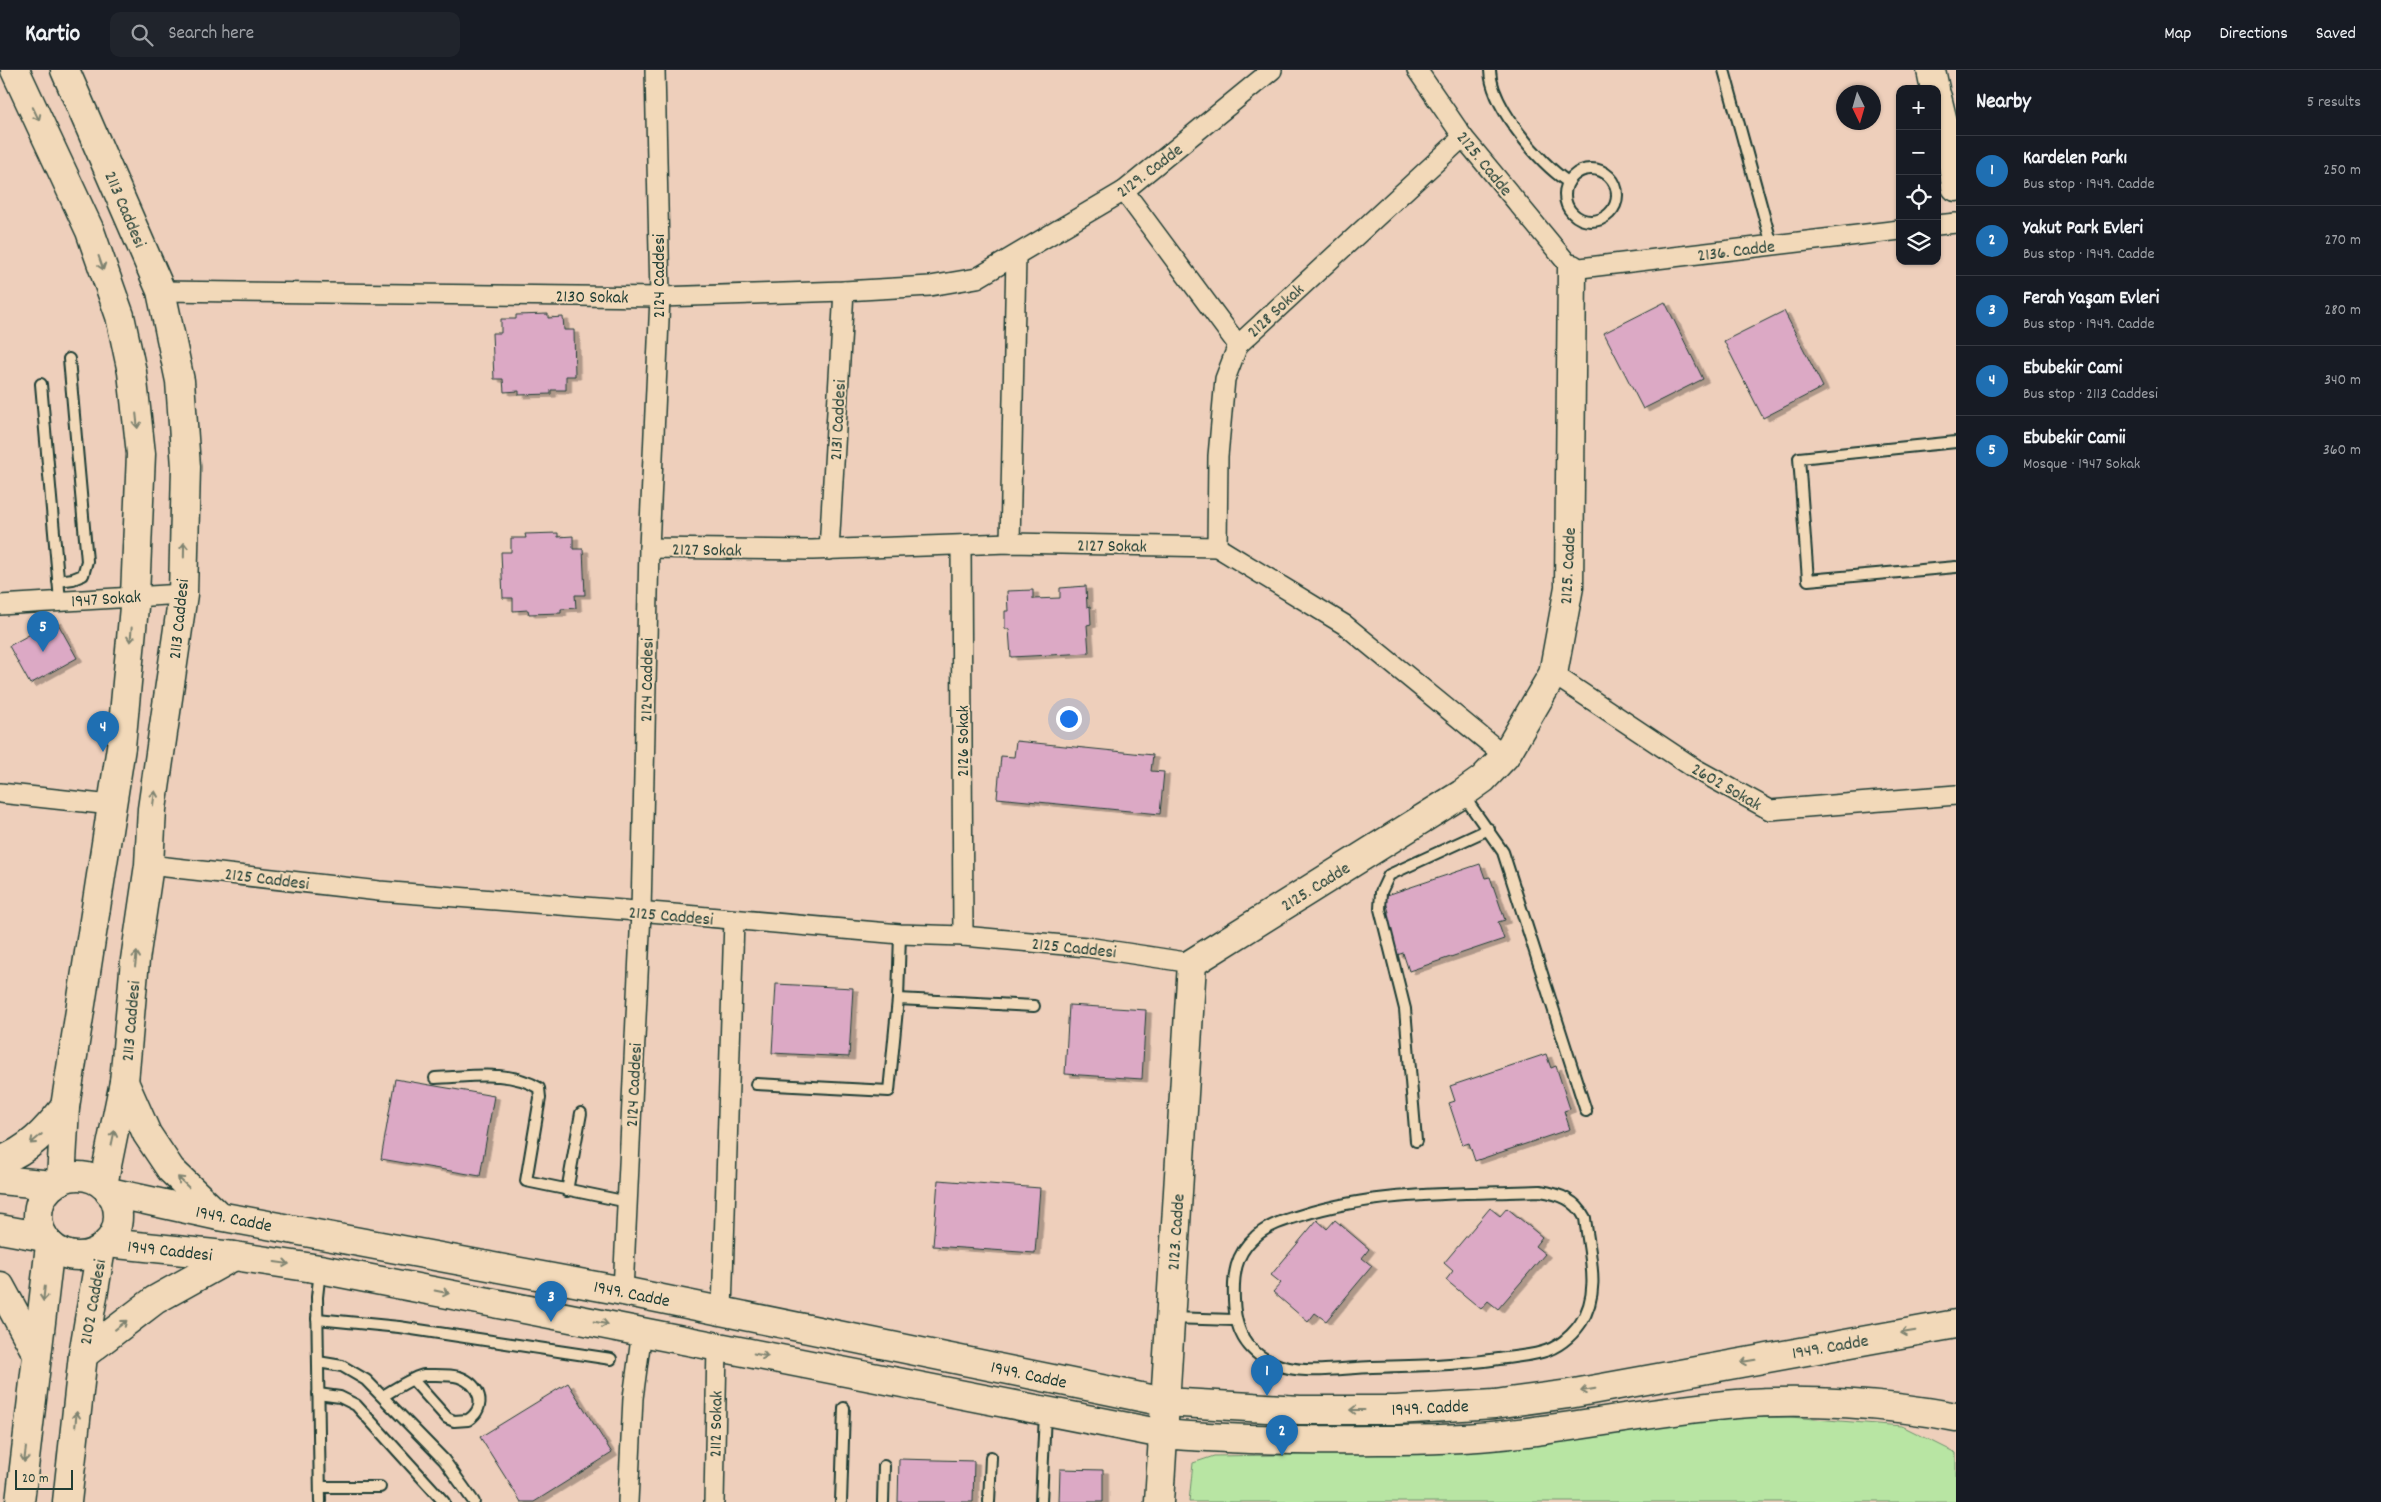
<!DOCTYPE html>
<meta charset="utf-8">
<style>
:root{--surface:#171b24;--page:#20242c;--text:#f1f3f6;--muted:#9ea1a6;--line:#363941;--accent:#1f6fb2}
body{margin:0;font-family:Dekko,sans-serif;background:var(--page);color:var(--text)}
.controls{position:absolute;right:15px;top:15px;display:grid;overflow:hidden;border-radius:10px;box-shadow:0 1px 4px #0004}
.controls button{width:45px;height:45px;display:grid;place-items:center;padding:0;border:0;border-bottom:1px solid var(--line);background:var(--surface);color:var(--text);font:25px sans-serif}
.compass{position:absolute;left:1836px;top:15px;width:45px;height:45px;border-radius:50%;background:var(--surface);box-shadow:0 1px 4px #0004;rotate:175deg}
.scale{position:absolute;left:15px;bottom:12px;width:58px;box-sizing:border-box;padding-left:5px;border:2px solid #1f3d34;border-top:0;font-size:14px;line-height:18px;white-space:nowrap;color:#1f3d34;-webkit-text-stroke:4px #f2d9b9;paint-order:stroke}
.you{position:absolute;left:1068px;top:648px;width:18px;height:18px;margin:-12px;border:4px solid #fff;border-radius:50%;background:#1a73e8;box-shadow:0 0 0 8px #1a73e833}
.badge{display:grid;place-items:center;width:32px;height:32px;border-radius:50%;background:var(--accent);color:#fff;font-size:16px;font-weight:700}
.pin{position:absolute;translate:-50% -41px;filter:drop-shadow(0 1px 2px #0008)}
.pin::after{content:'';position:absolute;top:26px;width:18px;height:15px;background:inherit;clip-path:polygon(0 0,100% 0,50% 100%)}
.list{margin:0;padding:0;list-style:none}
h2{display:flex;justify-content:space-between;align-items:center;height:65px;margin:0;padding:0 20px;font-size:21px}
h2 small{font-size:16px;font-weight:400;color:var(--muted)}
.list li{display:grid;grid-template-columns:32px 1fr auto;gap:15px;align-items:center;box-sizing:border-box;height:70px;padding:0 20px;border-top:1px solid var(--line)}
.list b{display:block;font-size:19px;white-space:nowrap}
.list p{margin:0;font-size:16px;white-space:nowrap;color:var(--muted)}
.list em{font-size:16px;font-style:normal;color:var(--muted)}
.icon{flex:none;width:28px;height:28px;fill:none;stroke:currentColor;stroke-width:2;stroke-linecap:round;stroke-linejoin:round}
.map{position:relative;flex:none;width:1956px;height:1432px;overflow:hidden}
header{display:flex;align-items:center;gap:30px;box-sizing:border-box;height:70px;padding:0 25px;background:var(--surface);border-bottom:1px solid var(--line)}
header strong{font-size:24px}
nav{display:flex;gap:28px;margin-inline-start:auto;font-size:18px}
.search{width:350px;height:45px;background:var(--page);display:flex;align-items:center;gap:12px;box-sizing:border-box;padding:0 18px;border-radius:10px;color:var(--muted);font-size:19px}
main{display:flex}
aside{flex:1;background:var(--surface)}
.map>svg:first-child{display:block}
</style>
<header>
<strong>Kartio</strong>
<div class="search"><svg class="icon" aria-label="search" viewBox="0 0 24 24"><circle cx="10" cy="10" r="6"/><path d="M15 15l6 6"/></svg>Search here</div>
<nav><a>Map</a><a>Directions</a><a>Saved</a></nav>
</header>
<main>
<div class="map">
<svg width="1956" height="1432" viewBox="0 0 1956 1432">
<defs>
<filter id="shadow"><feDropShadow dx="5.5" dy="3" stdDeviation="0" flood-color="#0004"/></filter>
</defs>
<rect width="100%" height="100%" fill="#eecfbb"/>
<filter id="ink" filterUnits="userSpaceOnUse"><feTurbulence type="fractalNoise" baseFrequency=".02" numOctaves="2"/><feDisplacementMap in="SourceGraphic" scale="10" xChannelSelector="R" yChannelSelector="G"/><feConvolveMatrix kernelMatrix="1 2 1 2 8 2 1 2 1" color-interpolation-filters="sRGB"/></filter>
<g filter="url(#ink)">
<!-- green -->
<path fill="#b8e5a3" stroke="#6c916c" d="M 1790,1347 L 1902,1356 L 1956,1383 L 1956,1432 L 1189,1432 L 1193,1393 L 1214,1386 L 1411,1383 L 1702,1348 Z"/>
<!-- building -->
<g fill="#dca9c5" stroke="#1f3d34" filter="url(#shadow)">
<path d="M 1665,232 L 1703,309 L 1643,339 L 1604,263 Z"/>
<path d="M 1784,241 L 1823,317 L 1763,348 L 1724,271 Z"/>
<path d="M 548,244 L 548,248 L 563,247 L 564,260 L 574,260 L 575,306 L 566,306 L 566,320 L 551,320 L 551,324 L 519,325 L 519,321 L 504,322 L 503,309 L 494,309 L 492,263 L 501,263 L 501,249 L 516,249 L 516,245 Z"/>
<path d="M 558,463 L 558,467 L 573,466 L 573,479 L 583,479 L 585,525 L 575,525 L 576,538 L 561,539 L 561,543 L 529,544 L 528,540 L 513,541 L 513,528 L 503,528 L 501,482 L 511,482 L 511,468 L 526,468 L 525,464 Z"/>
<path d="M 1086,516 L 1087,537 L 1090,536 L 1091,554 L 1087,555 L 1089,583 L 1011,587 L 1009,559 L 1005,559 L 1005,541 L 1008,541 L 1007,521 L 1033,520 L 1033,529 L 1060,528 L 1060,518 Z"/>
<path d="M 56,550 L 77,588 L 30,614 L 9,576 Z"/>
<path d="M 1016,671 L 1153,685 L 1151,701 L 1164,702 L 1160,744 L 997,728 L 1001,686 L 1014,687 Z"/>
<path d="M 1480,794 L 1485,808 L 1490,807 L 1505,850 L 1498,852 L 1504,869 L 1409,901 L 1403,883 L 1397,885 L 1383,843 L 1389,842 L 1384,826 Z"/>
<path d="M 776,914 L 853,918 L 849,987 L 772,983 Z"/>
<path d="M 1069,935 L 1146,940 L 1142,1009 L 1065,1004 Z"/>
<path d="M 1546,984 L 1551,998 L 1556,996 L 1570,1039 L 1564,1041 L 1570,1059 L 1475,1091 L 1469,1073 L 1463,1075 L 1449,1033 L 1455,1031 L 1450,1016 Z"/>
<path d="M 395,1009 L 494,1026 L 480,1106 L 381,1089 Z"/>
<path d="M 938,1110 L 1040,1118 L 1035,1183 L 933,1176 Z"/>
<path d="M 1490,1138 L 1500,1146 L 1507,1138 L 1542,1167 L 1535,1176 L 1545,1184 L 1498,1239 L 1488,1231 L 1481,1239 L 1446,1210 L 1453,1201 L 1444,1193 Z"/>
<path d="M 1317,1150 L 1327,1159 L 1335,1150 L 1369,1179 L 1362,1188 L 1372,1196 L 1326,1251 L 1315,1243 L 1308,1252 L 1273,1222 L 1281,1213 L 1271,1205 Z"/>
<path d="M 568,1313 L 612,1383 L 534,1432 L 521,1432 L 480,1367 Z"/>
<path d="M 899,1389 L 974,1391 L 973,1432 L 898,1432 Z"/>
<path d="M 1060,1399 L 1103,1400 L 1103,1432 L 1059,1432 Z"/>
</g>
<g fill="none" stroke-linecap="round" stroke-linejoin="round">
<defs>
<g id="lane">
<path d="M 1490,0 C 1491,36 1539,93 1568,112"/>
<path d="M 1724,0 L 1772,175"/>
<circle cx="1591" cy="125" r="26"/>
<path d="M 41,314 L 60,531"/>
<path d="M 1956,372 L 1799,388 L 1808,510 L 1956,497"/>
<path d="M 58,511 L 73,509 L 83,505 L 87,491 L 69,289"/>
<path d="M 1463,725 L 1503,782 L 1586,1041"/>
<path d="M 898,929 L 1034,936"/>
<path d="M 435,1008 C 469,1007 508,999 539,1018 L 540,1028 L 526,1111 L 628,1132"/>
<path d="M 756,1014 L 889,1021 L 898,929 L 900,864"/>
<path d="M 1416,1071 L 1405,939 L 1380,839 L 1381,822 L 1389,805 L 1489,759"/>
<path d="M 567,1121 L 581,1043"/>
<path d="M 1540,1121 C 1560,1124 1576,1130 1585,1148 C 1589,1183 1602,1223 1580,1254 C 1571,1267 1557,1278 1542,1282 C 1528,1286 1513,1287 1499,1289 C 1457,1295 1415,1296 1372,1297 C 1341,1298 1302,1306 1273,1293 C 1245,1281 1235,1259 1234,1230 C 1233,1206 1235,1184 1255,1167 C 1268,1155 1285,1150 1302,1145 C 1379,1121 1460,1124 1540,1121 Z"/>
<path d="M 320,1200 L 317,1227 L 320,1432"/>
<path d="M 1171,1248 L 1234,1250"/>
<path d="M 317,1249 L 399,1257 L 611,1289"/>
<path d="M 318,1292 L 342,1296 L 366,1310 L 444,1390 L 474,1432"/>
<path d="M 318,1324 L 340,1327 L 356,1335 L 444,1432"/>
<path d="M 383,1326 C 392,1321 414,1306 424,1305 C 433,1305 450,1304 459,1307 C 480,1314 488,1337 468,1350 L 454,1351 L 447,1348 L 413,1310"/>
<path d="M 320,1417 L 380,1417"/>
<path d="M 841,1432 L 844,1338"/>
<path d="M 883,1432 L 884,1396"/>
<path d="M 989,1432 L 991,1387"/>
<path d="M 1041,1432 L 1045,1343"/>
</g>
<g id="street">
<path d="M 1417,0 L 1463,67 L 1572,199 L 1900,160"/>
<path d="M 1124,121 L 1238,275"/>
<path d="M 1937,155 L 1956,153"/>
<path d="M 161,221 L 660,227 L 844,221 L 930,216 L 977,208 L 1124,121 L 1272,0"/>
<path d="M 1010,473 L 1016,186"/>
<path d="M 961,475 L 963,866"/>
<path d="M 1217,477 L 1218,386 L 1225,309 L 1238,275 L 1463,67"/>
<path d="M 649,478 L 812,480 L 1010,473 L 1217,477 L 1345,555 L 1505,686"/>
<path d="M 829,480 L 844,221"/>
<path d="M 0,535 L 183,524"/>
<path d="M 1553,604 L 1694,698 L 1770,740 L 1956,725"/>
<path d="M 0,723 L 111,735"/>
<path d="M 149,795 L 379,821 L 662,843 L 900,864 L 963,866 L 1087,877 L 1192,893"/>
<path d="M 623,1221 L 641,842 L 649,478 L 660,227 L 655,0"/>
<path d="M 722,1241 L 734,850"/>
<path d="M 628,1432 L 633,1328 L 642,1261"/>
<path d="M 714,1432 L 717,1276"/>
</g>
<g id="secondary">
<path d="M 15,0 L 90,161 L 120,246 L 132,302 L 141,384 L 135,526 L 121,677 L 65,1037 L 61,1110"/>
<path d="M 65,0 L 161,221 L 180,311 L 186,397 L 183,524 L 152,739 L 149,795 L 135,890 L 124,1012 L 103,1115"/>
<path d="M 1931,0 L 1935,19"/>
<path d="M 1937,27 L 1952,89 L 1956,117"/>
<path d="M 124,1012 L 147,1064 L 171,1100 L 219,1146"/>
<path d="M 0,1091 C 30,1079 45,1062 65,1037"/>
<circle cx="78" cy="1146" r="40"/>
<path d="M 0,1110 L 53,1115"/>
<path d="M 109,1122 L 219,1146 L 623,1221 L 1165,1332 L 1300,1340 L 1396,1340 L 1495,1334 L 1569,1324 L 1956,1254"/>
<path d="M 0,1159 L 44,1167"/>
<path d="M 107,1173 L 234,1186 L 320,1199 L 1163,1364 C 1235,1370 1307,1371 1379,1370 C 1425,1370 1473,1369 1519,1363 C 1592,1354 1664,1340 1737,1334 C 1804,1328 1890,1334 1956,1347"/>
<path d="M 0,1216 L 37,1284"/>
<path d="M 83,1285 L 155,1230 L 234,1186"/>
<path d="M 20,1432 L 50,1175"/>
<path d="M 67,1432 L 83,1285 L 101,1179"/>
<path d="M 1159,1432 L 1192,893 L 1462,724 L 1483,709 L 1505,686 L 1553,604 L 1569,517 L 1572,199"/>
</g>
</defs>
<!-- lane casing -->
<use href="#lane" stroke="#1f3d34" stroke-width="14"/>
<!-- street casing -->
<use href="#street" stroke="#1f3d34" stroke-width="22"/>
<!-- secondary casing -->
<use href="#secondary" stroke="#1f3d34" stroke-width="31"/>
<!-- lane -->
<use href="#lane" stroke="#f2d9b9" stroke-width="10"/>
<!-- street -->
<use href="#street" stroke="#f2d9b9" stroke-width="19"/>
<!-- secondary -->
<use href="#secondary" stroke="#f2d9b9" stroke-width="28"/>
</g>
<!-- one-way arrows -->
<defs><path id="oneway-shaft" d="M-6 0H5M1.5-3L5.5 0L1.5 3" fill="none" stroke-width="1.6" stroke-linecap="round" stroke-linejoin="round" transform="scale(1.25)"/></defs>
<g stroke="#7e8370">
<use href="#oneway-shaft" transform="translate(36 44) rotate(65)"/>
<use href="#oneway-shaft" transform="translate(101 193) rotate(71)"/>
<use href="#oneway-shaft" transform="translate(137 351) rotate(84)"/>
<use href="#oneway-shaft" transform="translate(184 480) rotate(-89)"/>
<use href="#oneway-shaft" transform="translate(131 565) rotate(95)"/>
<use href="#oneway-shaft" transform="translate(154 728) rotate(-82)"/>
<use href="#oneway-shaft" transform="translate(136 889) rotate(-83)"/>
<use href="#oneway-shaft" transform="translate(113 1068) rotate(-78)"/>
<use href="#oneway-shaft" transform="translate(36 1069) rotate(140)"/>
<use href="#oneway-shaft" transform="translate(183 1112) rotate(-136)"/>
<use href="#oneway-shaft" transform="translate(282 1193) rotate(8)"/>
<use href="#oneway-shaft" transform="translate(442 1222) rotate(11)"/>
<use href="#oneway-shaft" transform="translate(44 1224) rotate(96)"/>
<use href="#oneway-shaft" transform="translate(601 1253) rotate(11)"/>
<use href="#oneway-shaft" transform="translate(121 1255) rotate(-38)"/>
<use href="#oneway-shaft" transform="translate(1908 1262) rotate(170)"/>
<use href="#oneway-shaft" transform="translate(761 1285) rotate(12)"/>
<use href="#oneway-shaft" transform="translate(1748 1291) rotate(170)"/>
<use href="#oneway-shaft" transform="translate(1588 1320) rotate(170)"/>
<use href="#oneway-shaft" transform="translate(1357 1340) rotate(180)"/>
<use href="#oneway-shaft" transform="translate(76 1349) rotate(-84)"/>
<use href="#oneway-shaft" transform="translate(25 1385) rotate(97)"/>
</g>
</g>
<g text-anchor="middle" stroke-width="4" stroke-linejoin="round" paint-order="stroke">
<!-- street labels -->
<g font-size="18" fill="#1f3d34" stroke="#f2d9b9">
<text transform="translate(1485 93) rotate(51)" y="6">2125. Cadde</text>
<text transform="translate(1149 100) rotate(-37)" y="6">2129. Cadde</text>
<text transform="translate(126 139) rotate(67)" y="6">2113 Caddesi</text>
<text transform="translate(1736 180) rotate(-7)" y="6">2136. Cadde</text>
<text transform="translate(658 206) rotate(-90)" y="6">2124 Caddesi</text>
<text transform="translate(592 226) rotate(1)" y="6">2130 Sokak</text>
<text transform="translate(1275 240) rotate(-43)" y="6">2128 Sokak</text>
<text transform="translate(837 350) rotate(-87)" y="6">2131 Caddesi</text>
<text transform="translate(1112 475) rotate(1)" y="6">2127 Sokak</text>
<text transform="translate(707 479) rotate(1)" y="6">2127 Sokak</text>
<text transform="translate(1567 496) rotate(-87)" y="6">2125. Cadde</text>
<text transform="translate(106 528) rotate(-4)" y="6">1947 Sokak</text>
<text transform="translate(178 549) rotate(-84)" y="6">2113 Caddesi</text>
<text transform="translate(646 610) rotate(-89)" y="6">2124 Caddesi</text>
<text transform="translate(962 671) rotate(-90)" y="6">2126 Sokak</text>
<text transform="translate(1727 716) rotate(30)" y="6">2602 Sokak</text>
<text transform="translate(267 808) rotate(7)" y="6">2125 Caddesi</text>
<text transform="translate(1315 816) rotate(-32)" y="6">2125. Cadde</text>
<text transform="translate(671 845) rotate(5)" y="6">2125 Caddesi</text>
<text transform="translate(1074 877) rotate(6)" y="6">2125 Caddesi</text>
<text transform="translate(130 951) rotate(-85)" y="6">2113 Caddesi</text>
<text transform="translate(633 1015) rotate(-87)" y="6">2124 Caddesi</text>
<text transform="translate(234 1148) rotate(11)" y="6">1949. Cadde</text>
<text transform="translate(1175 1162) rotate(-86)" y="6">2123. Cadde</text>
<text transform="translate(170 1180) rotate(6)" y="6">1949 Caddesi</text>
<text transform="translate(632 1223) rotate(11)" y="6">1949. Cadde</text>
<text transform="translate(92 1232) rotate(-80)" y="6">2102 Caddesi</text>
<text transform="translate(1830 1276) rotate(-10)" y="6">1949. Cadde</text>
<text transform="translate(1029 1304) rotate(12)" y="6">1949. Cadde</text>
<text transform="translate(1430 1337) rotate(-3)" y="6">1949. Cadde</text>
<text transform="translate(715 1354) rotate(-89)" y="6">2112 Sokak</text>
</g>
</g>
</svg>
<div class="controls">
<button>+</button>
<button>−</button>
<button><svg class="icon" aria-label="locate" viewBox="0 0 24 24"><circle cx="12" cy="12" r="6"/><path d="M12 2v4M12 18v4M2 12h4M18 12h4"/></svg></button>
<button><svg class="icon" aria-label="layers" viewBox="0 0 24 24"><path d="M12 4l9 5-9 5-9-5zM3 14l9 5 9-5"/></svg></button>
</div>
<svg class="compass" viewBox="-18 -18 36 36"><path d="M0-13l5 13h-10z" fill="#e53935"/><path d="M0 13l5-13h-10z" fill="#9ea1a6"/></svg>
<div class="scale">20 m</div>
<div class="you"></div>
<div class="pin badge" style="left:1267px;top:1326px">1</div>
<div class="pin badge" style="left:1282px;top:1386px">2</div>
<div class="pin badge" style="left:551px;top:1252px">3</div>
<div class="pin badge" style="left:103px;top:682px">4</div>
<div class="pin badge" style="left:43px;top:582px">5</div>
</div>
<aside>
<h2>Nearby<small>5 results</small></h2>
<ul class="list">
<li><span class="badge">1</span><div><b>Kardelen Parkı</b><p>Bus stop · 1949. Cadde</p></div><em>250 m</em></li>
<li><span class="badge">2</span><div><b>Yakut Park Evleri</b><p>Bus stop · 1949. Cadde</p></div><em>270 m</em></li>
<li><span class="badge">3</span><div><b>Ferah Yaşam Evleri</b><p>Bus stop · 1949. Cadde</p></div><em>280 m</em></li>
<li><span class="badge">4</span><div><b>Ebubekir Cami</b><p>Bus stop · 2113 Caddesi</p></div><em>340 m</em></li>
<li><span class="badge">5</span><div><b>Ebubekir Camii</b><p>Mosque · 1947 Sokak</p></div><em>360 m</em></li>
</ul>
</aside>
</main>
